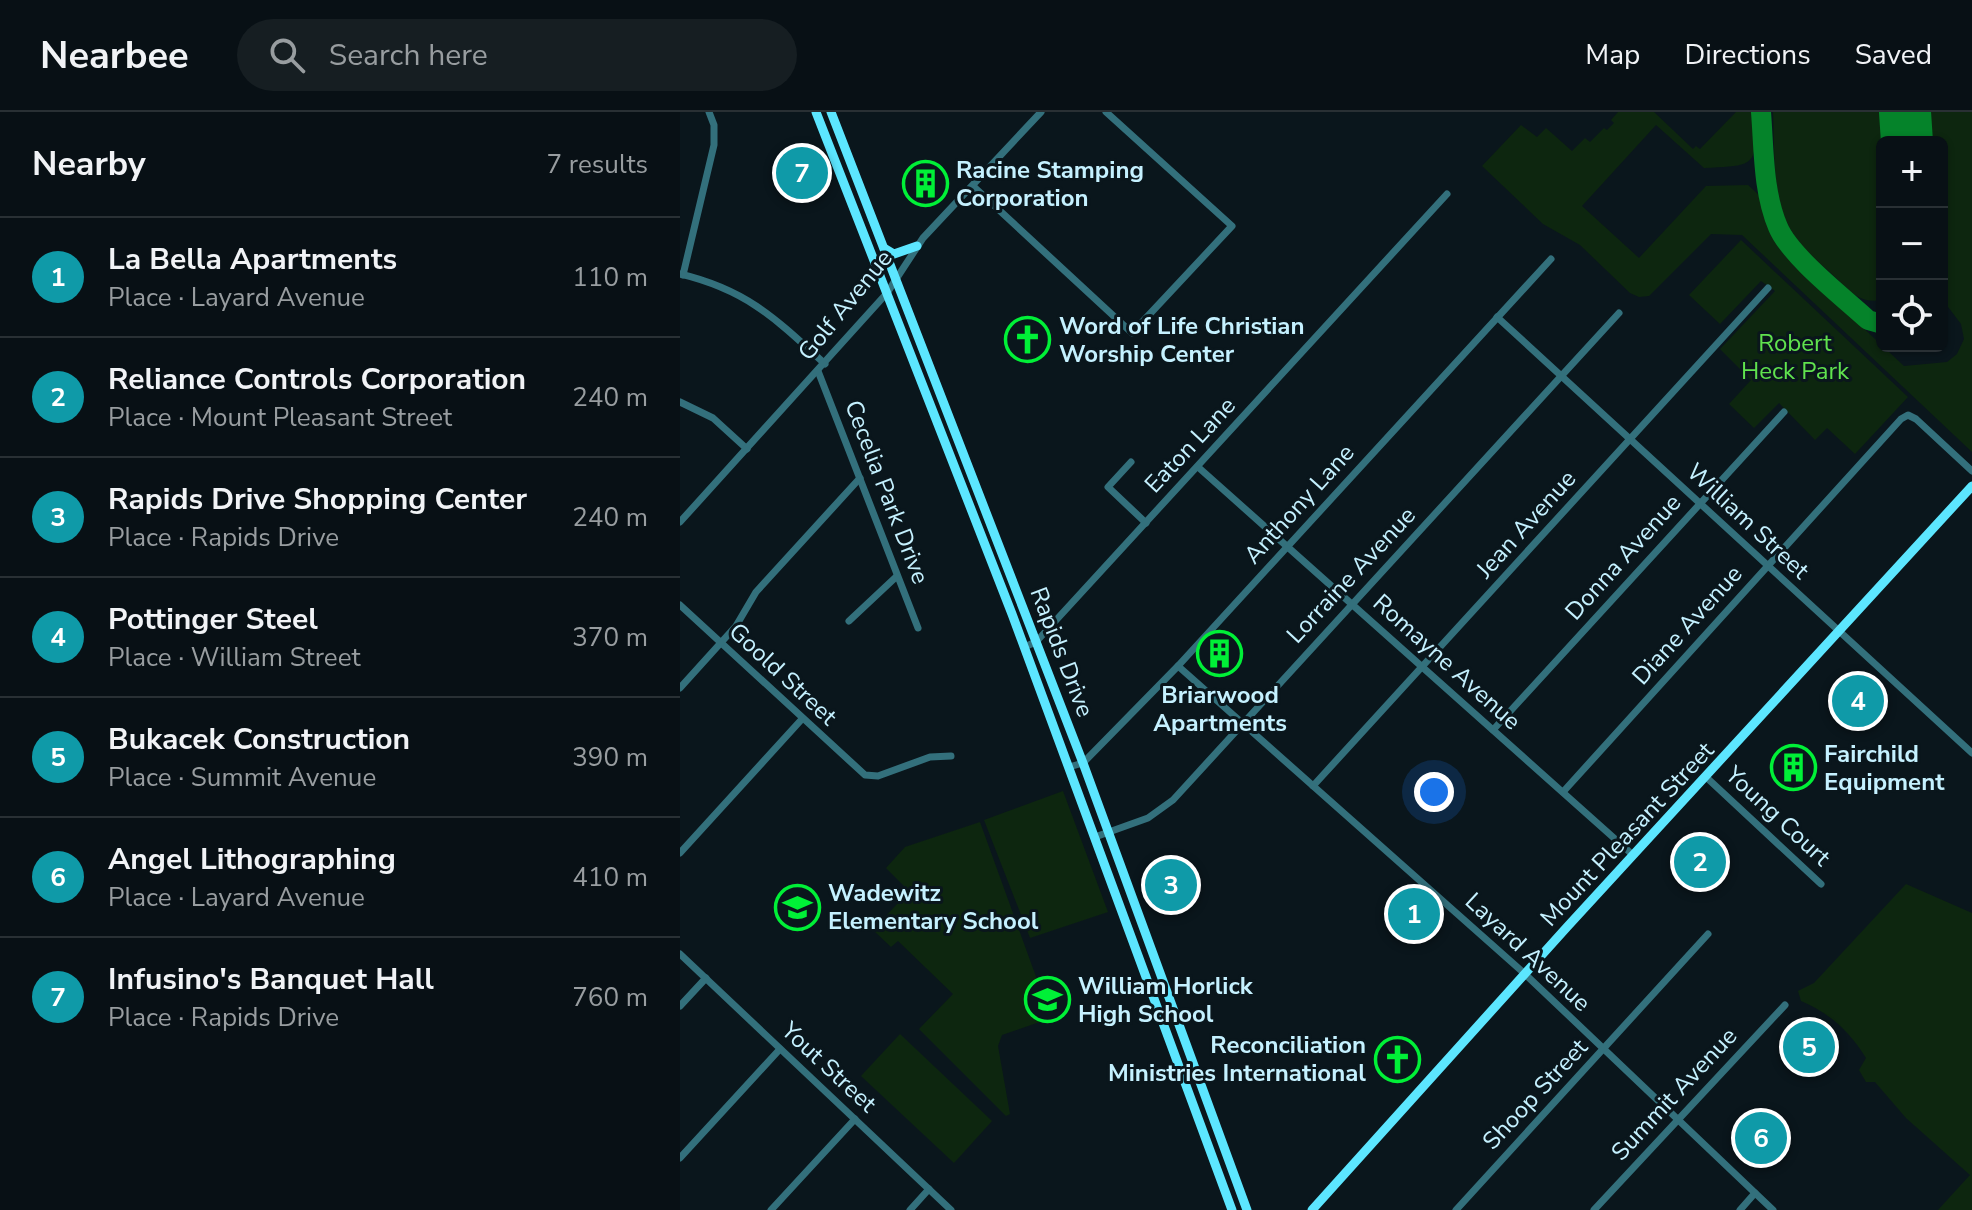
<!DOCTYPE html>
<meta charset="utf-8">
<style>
:root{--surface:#081015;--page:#161e22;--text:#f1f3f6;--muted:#989da0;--line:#293034;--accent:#ea580c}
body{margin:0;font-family:"Nunito Sans",sans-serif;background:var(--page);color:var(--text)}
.controls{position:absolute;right:24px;top:24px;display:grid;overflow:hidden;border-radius:12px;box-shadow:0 2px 6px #0004}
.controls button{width:72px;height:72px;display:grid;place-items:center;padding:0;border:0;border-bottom:2px solid var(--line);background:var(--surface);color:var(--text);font:40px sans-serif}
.you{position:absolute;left:754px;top:680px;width:28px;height:28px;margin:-20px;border:6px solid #fff;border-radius:50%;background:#1a73e8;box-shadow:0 0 0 12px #1a73e833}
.badge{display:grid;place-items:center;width:52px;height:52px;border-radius:50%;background:var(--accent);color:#fff;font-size:26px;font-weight:700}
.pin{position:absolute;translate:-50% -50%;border:4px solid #fff;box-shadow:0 2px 8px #0006}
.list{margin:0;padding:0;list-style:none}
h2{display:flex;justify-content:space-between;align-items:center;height:104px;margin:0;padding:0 32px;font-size:34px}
h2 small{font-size:26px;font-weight:400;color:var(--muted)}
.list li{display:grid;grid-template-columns:52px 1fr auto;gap:24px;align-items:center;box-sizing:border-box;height:120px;padding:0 32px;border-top:2px solid var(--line)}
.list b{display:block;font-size:30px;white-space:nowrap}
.list p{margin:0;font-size:26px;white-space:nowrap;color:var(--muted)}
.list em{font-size:26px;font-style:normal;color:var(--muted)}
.icon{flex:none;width:44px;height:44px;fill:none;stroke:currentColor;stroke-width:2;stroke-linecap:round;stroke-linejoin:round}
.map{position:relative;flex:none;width:1292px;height:1098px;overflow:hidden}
header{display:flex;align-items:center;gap:48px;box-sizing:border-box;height:112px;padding:0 40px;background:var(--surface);border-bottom:2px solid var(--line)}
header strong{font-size:38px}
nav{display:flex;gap:44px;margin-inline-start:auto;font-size:28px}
.search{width:560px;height:72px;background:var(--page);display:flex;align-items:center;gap:20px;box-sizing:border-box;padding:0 28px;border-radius:44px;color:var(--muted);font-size:30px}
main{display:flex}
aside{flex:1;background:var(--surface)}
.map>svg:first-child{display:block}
</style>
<header>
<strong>Nearbee</strong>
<div class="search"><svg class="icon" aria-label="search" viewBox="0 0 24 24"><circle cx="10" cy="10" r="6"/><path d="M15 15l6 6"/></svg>Search here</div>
<nav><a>Map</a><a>Directions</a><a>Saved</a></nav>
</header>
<main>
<aside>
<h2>Nearby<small>7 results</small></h2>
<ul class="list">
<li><span class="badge" style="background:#0f9aa8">1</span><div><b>La Bella Apartments</b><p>Place · Layard Avenue</p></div><em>110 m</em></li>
<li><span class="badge" style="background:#0f9aa8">2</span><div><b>Reliance Controls Corporation</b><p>Place · Mount Pleasant Street</p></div><em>240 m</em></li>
<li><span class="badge" style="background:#0f9aa8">3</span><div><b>Rapids Drive Shopping Center</b><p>Place · Rapids Drive</p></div><em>240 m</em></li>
<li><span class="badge" style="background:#0f9aa8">4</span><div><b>Pottinger Steel</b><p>Place · William Street</p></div><em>370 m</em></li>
<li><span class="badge" style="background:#0f9aa8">5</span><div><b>Bukacek Construction</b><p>Place · Summit Avenue</p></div><em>390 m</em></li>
<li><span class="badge" style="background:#0f9aa8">6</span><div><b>Angel Lithographing</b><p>Place · Layard Avenue</p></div><em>410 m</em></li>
<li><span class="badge" style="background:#0f9aa8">7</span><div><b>Infusino's Banquet Hall</b><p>Place · Rapids Drive</p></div><em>760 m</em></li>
</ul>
</aside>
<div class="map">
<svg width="1292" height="1098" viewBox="0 0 1292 1098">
<rect width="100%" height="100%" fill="#0a161c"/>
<!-- green -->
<g fill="#0d260f">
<path d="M 938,0 L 974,0 L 1013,37 L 1016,34 L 1020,37 L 1056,0 L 1072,0 L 1074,4 C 1079,57 1072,53 1024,56 L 976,13 L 902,94 L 959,146 L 1026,74 L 1068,73 L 1079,83 L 1090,118 L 1104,142 L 1224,254 L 1267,250 L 1277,242 L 1284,227 L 1281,212 L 1262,187 L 1262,30 L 1245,30 L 1243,0 L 1292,0 L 1292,340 L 1062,123 L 1031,122 L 969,184 L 959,185 L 950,181 L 900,133 L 863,112 L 802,54 L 841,13 L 857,25 L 866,16 L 892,39 L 905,26 L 910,30 L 924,16 L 927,18 L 934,11 L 931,8 Z"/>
<path d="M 1093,0 L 1208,0 L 1210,30 L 1202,30 L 1201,188 C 1179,192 1169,178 1155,165 C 1140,151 1123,138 1112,120 C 1091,87 1095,38 1093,0 Z"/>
<path d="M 1061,128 L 1228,285 L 1175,342 L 1147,316 L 1135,328 L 1099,291 L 1074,316 L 1049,292 L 1071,268 L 1040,237 L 1095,179 L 1081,169 L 1040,212 L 1009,183 Z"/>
<path d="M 383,679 L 428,800 L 350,826 L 304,708 Z"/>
<path d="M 300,710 L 371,906 L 322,923 L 318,934 L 330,1002 L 326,1004 L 239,917 L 273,882 L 218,829 L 211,835 L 193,818 L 229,779 L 206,756 L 225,735 Z"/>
<path d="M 1226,772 L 1292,801 L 1292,1098 L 1258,1098 L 1290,1063 L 1226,1006 L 1195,970 L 1186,970 L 1179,958 L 1186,946 C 1170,920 1150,901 1121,889 L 1118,879 L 1134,871 Z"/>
<path d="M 220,922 L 312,1009 L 274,1051 L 181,964 Z"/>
</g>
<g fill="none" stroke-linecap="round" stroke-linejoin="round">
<!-- taxiway -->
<path stroke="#05832a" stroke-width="20" d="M 1081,0 C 1084,38 1083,80 1098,115 C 1110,144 1163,185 1188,208 L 1202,212"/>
<!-- runway -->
<path stroke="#05832a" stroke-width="52" d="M 1225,0 L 1227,30"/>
<!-- street -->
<g stroke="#33707c" stroke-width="7">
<path d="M 293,74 L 452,221 L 552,114 L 426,0"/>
<path d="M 0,162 C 67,178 96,207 145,252"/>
<path d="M 3,163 L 34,33 L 34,13 L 29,0"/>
<path d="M 817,205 L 1292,641"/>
<path d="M 138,259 L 238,516"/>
<path d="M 0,290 L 33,306 L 67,337"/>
<path d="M 451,350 L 428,375 L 466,411"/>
<path d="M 518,355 L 953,743"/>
<path d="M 0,410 L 207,181 L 243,126 L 361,0"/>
<path d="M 0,493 L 185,663 L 198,664 L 250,645 L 271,644"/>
<path d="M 169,509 L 217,464"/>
<path d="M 344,535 L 356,530 L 767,82"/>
<path d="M 498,554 L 845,862 L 1093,1098"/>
<path d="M 0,576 L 56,514 L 76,480 L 180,366"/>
<path d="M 813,618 L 1104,300"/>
<path d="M 389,655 L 403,651 L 498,554 L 871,147"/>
<path d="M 1026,665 L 1141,772"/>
<path d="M 633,674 L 1088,176"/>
<path d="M 883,680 L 1221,307 L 1228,303 L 1236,307 L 1292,359"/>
<path d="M 415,725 L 468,706 L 493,688 L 939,201"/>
<path d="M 0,741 L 122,607"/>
<path d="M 0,842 L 271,1098"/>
<path d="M 0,894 L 26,866"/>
<path d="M 0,1046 L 100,937"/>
<path d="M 91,1098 L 175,1007"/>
<path d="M 230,1098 L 249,1077"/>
<path d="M 776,1098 L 1028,822"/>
<path d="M 914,1098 L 1105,893"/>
<path d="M 1060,1098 L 1075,1081"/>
</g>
<!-- secondary -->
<g stroke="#5ce6ff" stroke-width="9">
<path d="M 136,0 L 332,502 L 552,1098"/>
<path d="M 151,0 L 403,651 L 567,1098"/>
<path d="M 204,136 L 214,142 L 237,134"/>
<path d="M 632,1098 L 887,815 L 1292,374"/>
</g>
</g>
<!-- icons -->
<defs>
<symbol id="building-ring" viewBox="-11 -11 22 22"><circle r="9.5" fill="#0a161c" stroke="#00f037" stroke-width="1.5"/><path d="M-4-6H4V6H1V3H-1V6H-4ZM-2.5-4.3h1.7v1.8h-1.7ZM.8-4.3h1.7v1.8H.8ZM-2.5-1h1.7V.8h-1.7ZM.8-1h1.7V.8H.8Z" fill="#00f037"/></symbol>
<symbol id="church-ring" viewBox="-11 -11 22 22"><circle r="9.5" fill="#0a161c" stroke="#00f037" stroke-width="1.5"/><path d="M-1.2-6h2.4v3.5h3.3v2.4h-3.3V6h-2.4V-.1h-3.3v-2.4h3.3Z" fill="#00f037"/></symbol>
<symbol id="school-ring" viewBox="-11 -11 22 22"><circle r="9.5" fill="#0a161c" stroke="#00f037" stroke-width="1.5"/><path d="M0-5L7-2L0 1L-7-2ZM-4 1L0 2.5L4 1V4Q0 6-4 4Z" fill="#00f037"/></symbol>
</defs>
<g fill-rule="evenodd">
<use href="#building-ring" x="220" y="46" width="51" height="51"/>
<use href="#church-ring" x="322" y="202" width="51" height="51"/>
<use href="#building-ring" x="514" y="516" width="51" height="51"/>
<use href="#building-ring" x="1088" y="630" width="51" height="51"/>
<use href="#school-ring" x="92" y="770" width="51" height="51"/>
<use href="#school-ring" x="342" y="862" width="51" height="51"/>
<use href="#church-ring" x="692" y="922" width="51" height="51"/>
</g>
<g text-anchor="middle" stroke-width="6" stroke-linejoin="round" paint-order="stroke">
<!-- poi labels -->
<g font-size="24" font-weight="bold" fill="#c5f1ff" stroke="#0a161c" text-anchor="start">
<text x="276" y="66">Racine Stamping<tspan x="276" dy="28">Corporation</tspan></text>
<text x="379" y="222">Word of Life Christian<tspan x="379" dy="28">Worship Center</tspan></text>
<text x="540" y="591" text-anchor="middle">Briarwood<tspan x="540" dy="28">Apartments</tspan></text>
<text x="1144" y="650">Fairchild<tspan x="1144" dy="28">Equipment</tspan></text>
<text x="148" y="789">Wadewitz<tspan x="148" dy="28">Elementary School</tspan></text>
<text x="398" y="882">William Horlick<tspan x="398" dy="28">High School</tspan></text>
<text x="686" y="941" text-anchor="end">Reconciliation<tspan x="686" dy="28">Ministries International</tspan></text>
</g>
<!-- street labels -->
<g font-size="24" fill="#c5f1ff" stroke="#0a161c">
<text transform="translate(165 193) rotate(-51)" y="8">Golf Avenue</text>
<text transform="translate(510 333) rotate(-47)" y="8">Eaton Lane</text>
<text transform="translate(207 380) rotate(69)" y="8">Cecelia Park Drive</text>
<text transform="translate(619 392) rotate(-48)" y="8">Anthony Lane</text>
<text transform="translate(1068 409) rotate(43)" y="8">William Street</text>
<text transform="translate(846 412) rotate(-48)" y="8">Jean Avenue</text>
<text transform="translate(943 445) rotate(-48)" y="8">Donna Avenue</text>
<text transform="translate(671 463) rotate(-47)" y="8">Lorraine Avenue</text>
<text transform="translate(1007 513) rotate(-48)" y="8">Diane Avenue</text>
<text transform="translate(382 540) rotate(69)" y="8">Rapids Drive</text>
<text transform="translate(767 550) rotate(42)" y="8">Romayne Avenue</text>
<text transform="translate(103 562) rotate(43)" y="8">Goold Street</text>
<text transform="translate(1098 704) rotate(43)" y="8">Young Court</text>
<text transform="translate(947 722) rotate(-47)" y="8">Mount Pleasant Street</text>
<text transform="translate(848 840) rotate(43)" y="8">Layard Avenue</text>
<text transform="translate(149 955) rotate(43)" y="8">Yout Street</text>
<text transform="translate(855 982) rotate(-47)" y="8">Shoop Street</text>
<text transform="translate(994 982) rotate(-47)" y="8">Summit Avenue</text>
</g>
<!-- park labels -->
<g font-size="24" fill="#60e24e" stroke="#0a161c">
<text x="1115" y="239">Robert<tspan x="1115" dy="28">Heck Park</tspan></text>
</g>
</g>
</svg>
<div class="controls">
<button>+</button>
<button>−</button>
<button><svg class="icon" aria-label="locate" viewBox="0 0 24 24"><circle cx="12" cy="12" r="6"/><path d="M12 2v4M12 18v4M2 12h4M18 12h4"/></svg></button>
</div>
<div class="you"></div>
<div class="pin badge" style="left:734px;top:802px;background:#0f9aa8">1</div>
<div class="pin badge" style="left:1020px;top:750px;background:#0f9aa8">2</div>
<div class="pin badge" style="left:491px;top:773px;background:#0f9aa8">3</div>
<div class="pin badge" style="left:1178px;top:589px;background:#0f9aa8">4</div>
<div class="pin badge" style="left:1129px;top:935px;background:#0f9aa8">5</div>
<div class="pin badge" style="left:1081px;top:1026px;background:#0f9aa8">6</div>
<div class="pin badge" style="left:122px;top:61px;background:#0f9aa8">7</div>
</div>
</main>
